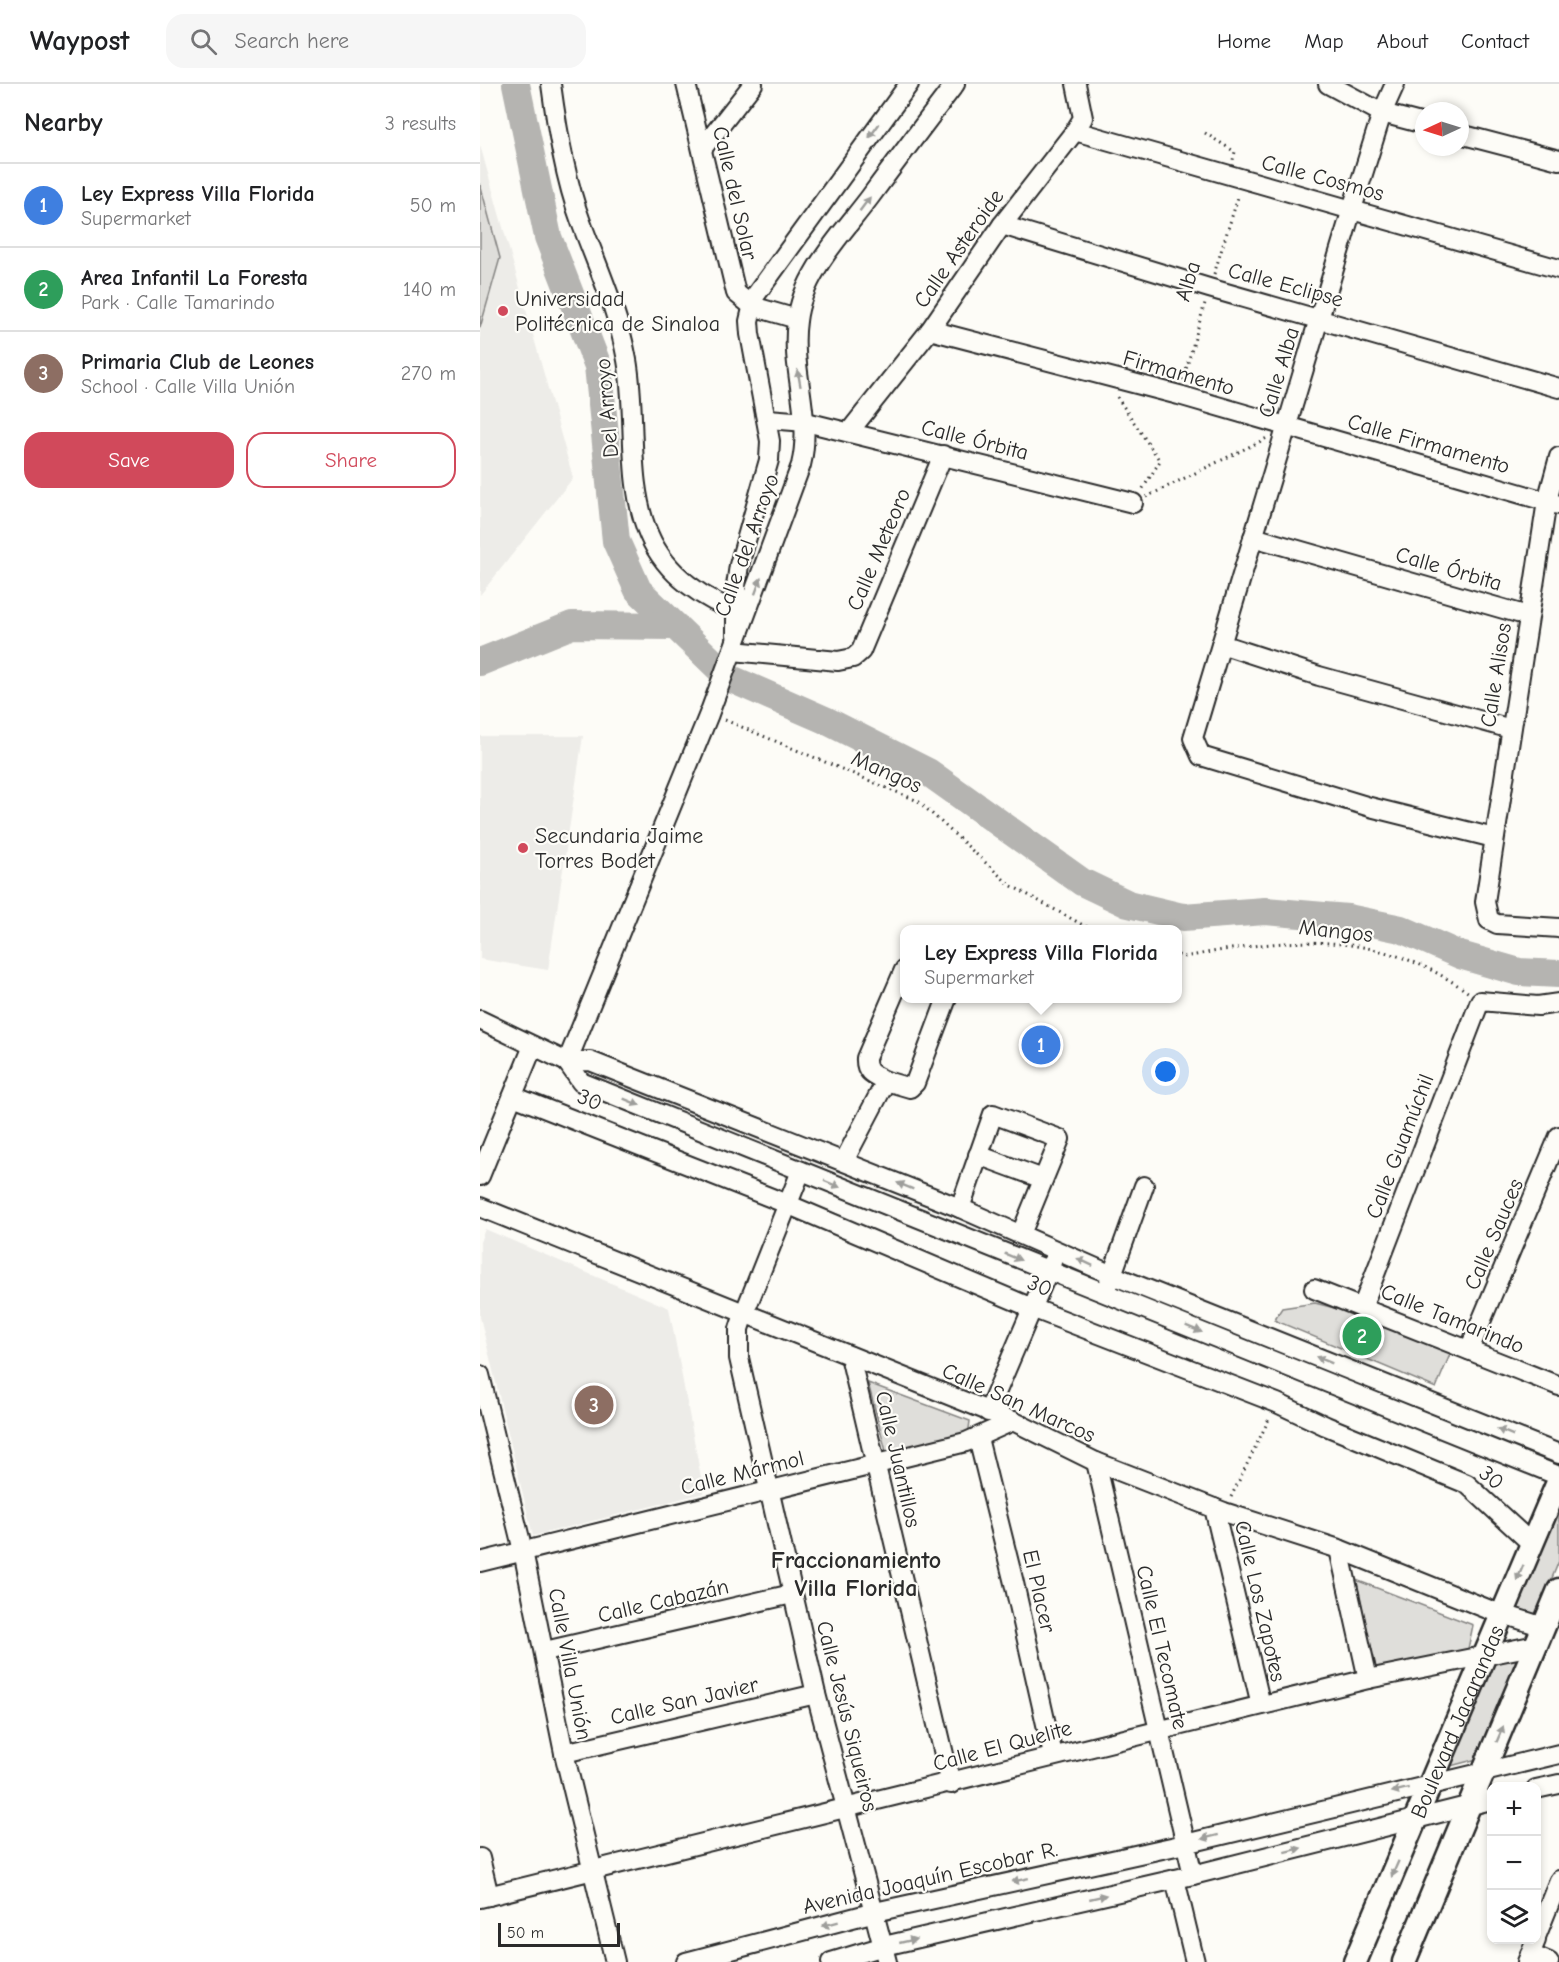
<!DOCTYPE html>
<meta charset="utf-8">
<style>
:root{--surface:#fff;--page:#f6f6f6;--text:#202124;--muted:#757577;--line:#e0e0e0;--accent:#d1495b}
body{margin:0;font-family:"Comic Neue",sans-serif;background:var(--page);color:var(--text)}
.controls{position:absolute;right:18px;bottom:18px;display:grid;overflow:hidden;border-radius:12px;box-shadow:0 3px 9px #0003}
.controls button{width:54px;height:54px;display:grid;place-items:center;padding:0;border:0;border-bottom:2px solid var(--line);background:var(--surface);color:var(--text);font:30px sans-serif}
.compass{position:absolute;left:935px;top:18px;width:54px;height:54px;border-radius:50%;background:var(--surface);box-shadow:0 3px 9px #0003;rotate:266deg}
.scale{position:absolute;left:18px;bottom:15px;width:122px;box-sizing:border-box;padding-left:6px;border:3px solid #2b2b2b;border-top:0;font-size:16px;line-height:21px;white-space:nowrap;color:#2b2b2b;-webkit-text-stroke:4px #fdfcf7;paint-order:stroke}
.you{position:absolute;left:686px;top:988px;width:21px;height:21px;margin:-15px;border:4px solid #fff;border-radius:50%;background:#1a73e8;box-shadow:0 0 0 9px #1a73e833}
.badge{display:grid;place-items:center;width:39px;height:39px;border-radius:50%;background:var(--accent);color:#fff;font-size:20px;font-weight:700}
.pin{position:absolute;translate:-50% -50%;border:3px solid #fff;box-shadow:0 2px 6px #0006}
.popup{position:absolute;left:420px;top:841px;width:282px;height:78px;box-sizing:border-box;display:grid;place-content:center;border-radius:12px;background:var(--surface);filter:drop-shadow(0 2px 4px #0005);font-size:20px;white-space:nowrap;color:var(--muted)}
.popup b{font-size:22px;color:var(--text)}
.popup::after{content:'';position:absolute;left:50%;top:100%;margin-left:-12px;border:12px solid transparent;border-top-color:var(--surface)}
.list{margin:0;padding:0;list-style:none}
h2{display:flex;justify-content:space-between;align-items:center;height:78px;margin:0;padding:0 24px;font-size:26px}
h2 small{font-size:20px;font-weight:400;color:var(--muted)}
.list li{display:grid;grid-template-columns:39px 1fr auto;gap:18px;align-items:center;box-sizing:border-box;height:84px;padding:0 24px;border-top:2px solid var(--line)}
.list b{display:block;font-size:22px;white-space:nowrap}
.list p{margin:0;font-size:20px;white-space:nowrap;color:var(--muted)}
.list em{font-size:20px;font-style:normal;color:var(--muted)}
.actions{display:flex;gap:12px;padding:18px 24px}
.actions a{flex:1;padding:14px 0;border:2px solid var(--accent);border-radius:18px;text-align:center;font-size:21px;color:var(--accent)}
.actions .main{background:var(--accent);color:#fff}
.icon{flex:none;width:33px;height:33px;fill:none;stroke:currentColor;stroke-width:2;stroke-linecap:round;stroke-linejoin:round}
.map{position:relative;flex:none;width:1079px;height:1878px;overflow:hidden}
header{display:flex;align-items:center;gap:36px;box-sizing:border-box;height:84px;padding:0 30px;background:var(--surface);border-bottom:2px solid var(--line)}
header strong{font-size:28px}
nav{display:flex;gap:33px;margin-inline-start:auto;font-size:21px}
.search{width:420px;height:54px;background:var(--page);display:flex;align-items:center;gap:15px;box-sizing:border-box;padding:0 21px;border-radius:18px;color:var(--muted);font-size:22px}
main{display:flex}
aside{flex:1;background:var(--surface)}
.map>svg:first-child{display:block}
</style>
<header>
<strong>Waypost</strong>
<div class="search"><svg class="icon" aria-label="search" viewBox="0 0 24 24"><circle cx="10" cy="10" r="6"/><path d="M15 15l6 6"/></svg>Search here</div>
<nav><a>Home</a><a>Map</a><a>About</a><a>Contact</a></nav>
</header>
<main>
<aside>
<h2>Nearby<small>3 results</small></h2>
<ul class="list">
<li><span class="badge" style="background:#3f7fe0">1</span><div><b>Ley Express Villa Florida</b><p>Supermarket</p></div><em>50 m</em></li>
<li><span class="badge" style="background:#2e9e5b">2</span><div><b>Area Infantil La Foresta</b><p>Park · Calle Tamarindo</p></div><em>140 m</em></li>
<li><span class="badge" style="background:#8d6e63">3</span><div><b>Primaria Club de Leones</b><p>School · Calle Villa Unión</p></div><em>270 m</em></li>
</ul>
<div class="actions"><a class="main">Save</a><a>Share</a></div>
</aside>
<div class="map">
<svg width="1079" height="1878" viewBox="0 0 1079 1878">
<rect width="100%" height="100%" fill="#fdfcf7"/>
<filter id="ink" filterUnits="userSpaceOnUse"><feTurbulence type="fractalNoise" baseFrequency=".0167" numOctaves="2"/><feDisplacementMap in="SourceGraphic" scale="12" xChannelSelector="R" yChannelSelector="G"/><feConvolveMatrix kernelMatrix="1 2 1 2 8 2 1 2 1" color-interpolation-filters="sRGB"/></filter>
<g filter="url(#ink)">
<!-- built -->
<g fill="#edece8">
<path d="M 0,61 L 93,394 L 0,511 Z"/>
<path d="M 0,652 L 103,652 L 68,886 L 0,875 Z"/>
<path d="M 5,1145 L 189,1224 L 224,1409 L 53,1452 L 0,1233 L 0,1158 Z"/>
</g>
<!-- green -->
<g fill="#dfdeda" stroke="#858482" stroke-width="1.5">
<path d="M 0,100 L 20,174 L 0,244 Z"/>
<path d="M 835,1219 L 874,1229 L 971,1268 L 956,1304 L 794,1236 L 802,1224 Z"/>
<path d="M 388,1299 L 490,1337 L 488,1352 L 407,1371 Z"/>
<path d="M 1079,1420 L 1079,1477 L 1057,1530 L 1032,1526 Z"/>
<path d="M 876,1496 L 993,1541 L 988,1565 L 896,1585 Z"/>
<path d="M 1042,1573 L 997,1675 L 967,1683 L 1010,1580 Z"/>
</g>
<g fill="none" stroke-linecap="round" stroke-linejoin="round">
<!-- river -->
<g stroke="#b5b4b1" stroke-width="28">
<path d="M 36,0 L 68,153 L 118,282 L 136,457 L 158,506 L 249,594 L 345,636 L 448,688 L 602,798 L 648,820 L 703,833 L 785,827 L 868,834 L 921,845 L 980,871 L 1039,888 L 1079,890"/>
<path d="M 0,578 L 92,541 L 195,542"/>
</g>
<defs>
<g id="minor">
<path d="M 71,0 C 77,45 85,95 101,138 C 118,184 138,227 147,276 C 157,331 146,399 169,451 C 186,491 225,517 264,530"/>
<path d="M 206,0 L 256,209 L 272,222 L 317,235"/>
<path d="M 848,0 L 902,29 L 944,40"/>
<path d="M 915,0 L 902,29 L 872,125 L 713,654 L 721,672 L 890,723 L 1014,754"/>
<path d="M 595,47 L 1079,185"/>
<path d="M 980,50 L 1079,76"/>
<path d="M 222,65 L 273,0"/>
<path d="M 522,141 L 729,204 L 1079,304"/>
<path d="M 450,246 L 699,311 L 1079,421"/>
<path d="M 288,335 L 326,338 L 653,419"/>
<path d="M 369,348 L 450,246 L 522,141 L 595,47 L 603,34 L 596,0"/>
<path d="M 1079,373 L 1067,417 L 1005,818 L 1009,836 L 1017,840 L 1079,844"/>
<path d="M 773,453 L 1048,532"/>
<path d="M 256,551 L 256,502 L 259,481 L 289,376 L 290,357 L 270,250 L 269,237 L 275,212 L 429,0"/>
<path d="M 741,560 L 839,592 L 1031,645"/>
<path d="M 253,567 L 358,577 L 373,574 L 381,567 L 463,371"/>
<path d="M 0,936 L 87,978 L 110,977 L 480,1124 L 632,1191 L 1079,1370"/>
<path d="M 87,978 L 101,998 L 1079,1392"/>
<path d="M 87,978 L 229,630 L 321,381 C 333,332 310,286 317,237 C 322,190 363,149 390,113 C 418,75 446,38 475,0"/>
<path d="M 406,997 L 430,1004 L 435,999 L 467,914"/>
<path d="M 33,1012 L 307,1120 L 552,1224 L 797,1319 L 846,1342 L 987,1400 L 1052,1460"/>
<path d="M 498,1071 L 563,1095"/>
<path d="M 364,1077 L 406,997 C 394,991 385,989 386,974 L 424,886"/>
<path d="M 321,1087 L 264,1230 L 259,1245 L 259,1274 L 336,1610 L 407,1878"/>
<path d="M 0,1092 L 53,962"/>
<path d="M 0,1123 L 533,1337 L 616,1378 L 744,1428 L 859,1465 L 1010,1526 L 1064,1543"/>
<path d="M 480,1124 L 513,1030 L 580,1055 L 541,1150"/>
<path d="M 628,1202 L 664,1102"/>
<path d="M 834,1205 L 1079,1302"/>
<path d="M 882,1224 L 1000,917 L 1058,922 L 1079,919"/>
<path d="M 989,1266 L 1079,1052"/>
<path d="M 370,1272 L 471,1700"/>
<path d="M 0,1291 L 43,1467 L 84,1669 L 135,1878"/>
<path d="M 508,1328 L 572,1178"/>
<path d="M 498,1354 L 534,1499 L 573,1671"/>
<path d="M 616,1378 L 713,1791"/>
<path d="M 734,1424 L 781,1621"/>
<path d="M 859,1465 L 888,1595"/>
<path d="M 0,1478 L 486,1358 L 533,1337"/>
<path d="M 65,1567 L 312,1510"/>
<path d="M 84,1669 L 336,1610"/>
<path d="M 1056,1705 L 1079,1700"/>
<path d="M 0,1774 L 9,1812"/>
<path d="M 695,1795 L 715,1878"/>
<path d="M 0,1814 L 888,1595 L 1057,1561"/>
<path d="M 1056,1853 L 1079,1796"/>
<path d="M 1050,1870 L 1069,1878"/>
<path d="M 206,1878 L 395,1828 L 705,1760 L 1079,1670"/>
<path d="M 351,1878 L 404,1862 L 713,1791 L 1011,1716"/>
<path d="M 1047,1878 L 1056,1856"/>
</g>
<g id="major">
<path id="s1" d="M 875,1878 L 1079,1396"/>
<path d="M 924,1878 L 1079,1506"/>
</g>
</defs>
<!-- minor casing -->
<use href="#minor" stroke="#2b2b2b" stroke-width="22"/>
<!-- major casing -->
<use href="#major" stroke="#2b2b2b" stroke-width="27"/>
<!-- path -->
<g stroke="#2b2b2b" stroke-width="3" stroke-dasharray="1.5 4.5" stroke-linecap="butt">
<path d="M 725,49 L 755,68 L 753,76"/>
<path d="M 734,190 L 759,110"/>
<path d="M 703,296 L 725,219"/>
<path d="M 637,313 L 680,377 L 662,406"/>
<path d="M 666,413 L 787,354"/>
<path d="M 245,636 L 438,717 L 530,801 L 612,846"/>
<path d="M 698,871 L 705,873 C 809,853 898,844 989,909"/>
<path d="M 751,1413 L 790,1333"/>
</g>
<!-- minor -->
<use href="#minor" stroke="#fdfcf7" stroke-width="18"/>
<!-- major -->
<use href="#major" stroke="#fdfcf7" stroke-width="22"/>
</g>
<!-- one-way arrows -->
<defs><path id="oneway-solid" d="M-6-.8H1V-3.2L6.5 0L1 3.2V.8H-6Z" transform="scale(1.5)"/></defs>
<g fill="#9e9e9b">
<use href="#oneway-solid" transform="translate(394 47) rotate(126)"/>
<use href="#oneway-solid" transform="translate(385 120) rotate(-53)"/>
<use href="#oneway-solid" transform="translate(319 294) rotate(-100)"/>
<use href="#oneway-solid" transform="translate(278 502) rotate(-70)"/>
<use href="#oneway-solid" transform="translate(152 1018) rotate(22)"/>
<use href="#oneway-solid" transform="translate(352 1100) rotate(22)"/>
<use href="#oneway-solid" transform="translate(425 1102) rotate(-158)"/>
<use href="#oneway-solid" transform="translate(533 1173) rotate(22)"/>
<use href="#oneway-solid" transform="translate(605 1178) rotate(-155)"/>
<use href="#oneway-solid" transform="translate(714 1245) rotate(22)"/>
<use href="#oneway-solid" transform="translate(844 1276) rotate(-158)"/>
<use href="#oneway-solid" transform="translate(1025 1348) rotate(-158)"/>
<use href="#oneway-solid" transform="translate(1040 1489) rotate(113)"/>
<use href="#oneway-solid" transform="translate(1020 1650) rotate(-67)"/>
<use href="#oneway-solid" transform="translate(920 1706) rotate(166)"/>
<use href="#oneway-solid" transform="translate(730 1753) rotate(166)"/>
<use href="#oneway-solid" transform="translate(813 1766) rotate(-14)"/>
<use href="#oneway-solid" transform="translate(915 1785) rotate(114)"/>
<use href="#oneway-solid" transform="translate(540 1796) rotate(168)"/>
<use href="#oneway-solid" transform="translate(618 1813) rotate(-13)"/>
<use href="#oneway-solid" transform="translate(350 1840) rotate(165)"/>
<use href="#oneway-solid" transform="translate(428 1857) rotate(-13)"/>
</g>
</g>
<!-- markers -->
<g fill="#d1495b" stroke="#fdfcf7" stroke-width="2">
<circle cx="23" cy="227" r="6"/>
<circle cx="43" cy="764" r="6"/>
</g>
<g text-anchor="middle" stroke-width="4.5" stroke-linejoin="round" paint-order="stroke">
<!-- street labels -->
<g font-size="22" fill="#2b2b2b" stroke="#fdfcf7">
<text transform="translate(843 93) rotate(15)" y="8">Calle Cosmos</text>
<text transform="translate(256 109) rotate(77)" y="8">Calle del Solar</text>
<text transform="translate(478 164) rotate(-55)" y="8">Calle Asteroide</text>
<text transform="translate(707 197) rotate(-73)" y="8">Alba</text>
<text transform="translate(806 200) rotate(15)" y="8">Calle Eclipse</text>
<text transform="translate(699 288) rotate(16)" y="8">Firmamento</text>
<text transform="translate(798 288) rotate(-73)" y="8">Calle Alba</text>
<text transform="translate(126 324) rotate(-95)" y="8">Del Arroyo</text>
<text transform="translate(495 355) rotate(14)" y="8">Calle Órbita</text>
<text transform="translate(949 359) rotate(16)" y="8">Calle Firmamento</text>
<text transform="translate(266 461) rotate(-70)" y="8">Calle del Arroyo</text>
<text transform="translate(398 465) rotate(-67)" y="8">Calle Meteoro</text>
<text transform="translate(969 484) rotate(16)" y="8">Calle Órbita</text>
<text transform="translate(1015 591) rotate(-81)" y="8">Calle Alisos</text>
<text transform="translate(407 687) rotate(24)" y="8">Mangos</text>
<text transform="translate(856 846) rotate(6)" y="8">Mangos</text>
<text transform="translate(110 1015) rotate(22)" y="8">30</text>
<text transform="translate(919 1062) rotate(-69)" y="8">Calle Guamúchil</text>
<text transform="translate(1013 1150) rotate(-67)" y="8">Calle Sauces</text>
<text transform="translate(560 1201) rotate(22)" y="8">30</text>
<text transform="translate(973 1234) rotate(22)" y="8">Calle Tamarindo</text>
<text transform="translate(539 1318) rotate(24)" y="8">Calle San Marcos</text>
<text transform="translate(419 1375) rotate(77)" y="8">Calle Juantillos</text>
<text transform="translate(262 1388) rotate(-14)" y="8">Calle Mármol</text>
<text transform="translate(1012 1393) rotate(39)" y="8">30</text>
<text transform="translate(560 1507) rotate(77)" y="8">El Placer</text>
<text transform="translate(183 1516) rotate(-13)" y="8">Calle Cabazán</text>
<text transform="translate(781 1517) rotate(77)" y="8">Calle Los Zapotes</text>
<text transform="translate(683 1563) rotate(77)" y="8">Calle El Tecomate</text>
<text transform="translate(91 1580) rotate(79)" y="8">Calle Villa Unión</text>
<text transform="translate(204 1616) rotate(-13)" y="8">Calle San Javier</text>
<text transform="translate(368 1632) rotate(76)" y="8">Calle Jesús Siqueiros</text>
<text dy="8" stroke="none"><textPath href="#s1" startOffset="261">Boulevard Jacarandas</textPath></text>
<text transform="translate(522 1661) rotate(-15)" y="8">Calle El Quelite</text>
<text transform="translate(450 1793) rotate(-13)" y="8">Avenida Joaquín Escobar R.</text>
</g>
<!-- poi labels -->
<g font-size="22" fill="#2b2b2b" stroke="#fdfcf7" text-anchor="start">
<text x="35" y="222">Universidad<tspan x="35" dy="25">Politécnica de Sinaloa</tspan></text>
<text x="55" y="759">Secundaria Jaime<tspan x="55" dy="25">Torres Bodet</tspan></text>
</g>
<!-- neighbourhood labels -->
<g font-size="24" font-weight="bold" fill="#2b2b2b" stroke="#fdfcf7">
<text x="376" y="1484">Fraccionamiento<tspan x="376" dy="28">Villa Florida</tspan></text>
</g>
</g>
</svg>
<div class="controls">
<button>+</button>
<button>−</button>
<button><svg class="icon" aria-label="layers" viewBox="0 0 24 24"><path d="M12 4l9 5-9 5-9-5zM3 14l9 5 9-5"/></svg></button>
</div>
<svg class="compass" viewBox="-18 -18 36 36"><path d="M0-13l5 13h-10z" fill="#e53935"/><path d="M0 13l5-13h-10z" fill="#757577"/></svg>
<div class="scale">50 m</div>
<div class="you"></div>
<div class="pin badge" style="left:561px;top:961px;background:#3f7fe0">1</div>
<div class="popup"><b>Ley Express Villa Florida</b>Supermarket</div>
<div class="pin badge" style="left:882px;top:1252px;background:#2e9e5b">2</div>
<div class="pin badge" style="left:114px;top:1321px;background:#8d6e63">3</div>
</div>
</main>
